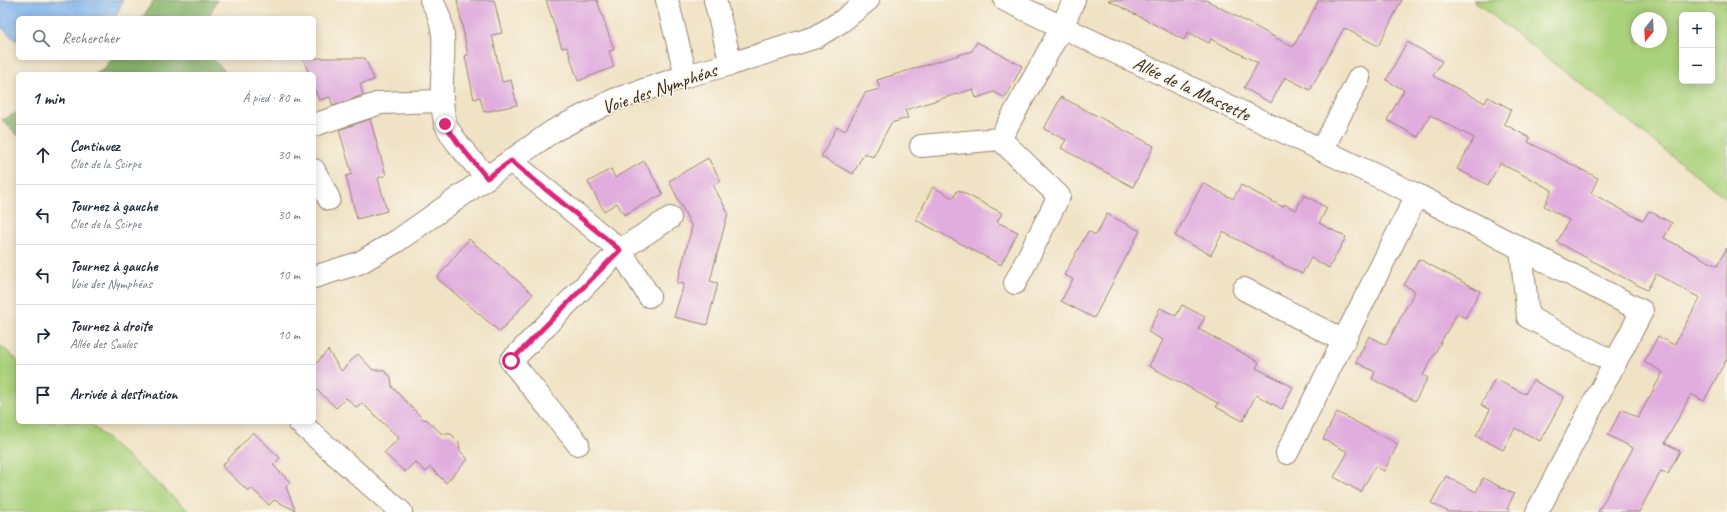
<!DOCTYPE html>
<html lang="fr">
<meta charset="utf-8">
<style>
:root{--surface:#fff;--page:#f6f6f7;--text:#1f2937;--muted:#747a83;--line:#e0e1e3}
body{margin:0;font-family:Caveat,sans-serif;background:var(--page);color:var(--text)}
.controls{position:absolute;right:12px;top:12px;display:grid;overflow:hidden;border-radius:6px;box-shadow:0 2px 10px #0003}
.controls button{width:36px;height:36px;display:grid;place-items:center;padding:0;border:0;border-bottom:1px solid var(--line);background:var(--surface);color:var(--text);font:20px sans-serif}
.compass{position:absolute;left:1631px;top:12px;width:36px;height:36px;border-radius:50%;background:var(--surface);box-shadow:0 2px 10px #0003;rotate:198deg}
.stop{position:absolute;width:12px;height:12px;margin:-9px;border:3px solid #db2777;border-radius:50%;background:#fff}
.stop.end{background:#db2777;border-color:#fff;box-shadow:0 1px 4px #0008}
.list{margin:0;padding:0;list-style:none}
h2{display:flex;justify-content:space-between;align-items:center;height:52px;margin:0;padding:0 16px;font-size:17px}
h2 small{font-size:13px;font-weight:400;color:var(--muted)}
.list li{display:grid;grid-template-columns:26px 1fr auto;gap:12px;align-items:center;box-sizing:border-box;height:60px;padding:0 16px;border-top:1px solid var(--line)}
.list b{display:block;font-size:15px;white-space:nowrap}
.list p{margin:0;font-size:13px;white-space:nowrap;color:var(--muted)}
.list em{font-size:13px;font-style:normal;color:var(--muted)}
.icon{flex:none;width:22px;height:22px;fill:none;stroke:currentColor;stroke-width:2;stroke-linecap:round;stroke-linejoin:round}
.map{position:relative;flex:none;width:1727px;height:512px;overflow:hidden}
.search{position:absolute;background:var(--surface);box-shadow:0 2px 10px #0003;left:16px;top:16px;width:300px;height:44px;display:flex;align-items:center;gap:10px;box-sizing:border-box;padding:0 14px;border-radius:6px;color:var(--muted);font-size:15px}
.panel{position:absolute;background:var(--surface);box-shadow:0 2px 10px #0003;left:16px;top:72px;width:300px;height:352px;border-radius:6px}
.map>svg:first-child{display:block}
</style>
<div class="map">
<svg width="1727" height="512" viewBox="0 0 1727 512">
<rect width="100%" height="100%" fill="#fbf7ec"/>
<filter id="ink" filterUnits="userSpaceOnUse"><feTurbulence type="fractalNoise" baseFrequency=".025" numOctaves="2"/><feDisplacementMap in="SourceGraphic" scale="8" xChannelSelector="R" yChannelSelector="G"/><feConvolveMatrix kernelMatrix="1 2 1 2 8 2 1 2 1" color-interpolation-filters="sRGB"/></filter>
<filter id="wash" filterUnits="userSpaceOnUse"><feTurbulence type="fractalNoise" baseFrequency=".012" numOctaves="4" result="noise"/><feDisplacementMap in="SourceGraphic" scale="16" xChannelSelector="R" yChannelSelector="G"/><feGaussianBlur stdDeviation="0.9" result="paint"/><feColorMatrix in="noise" values="0 0 0 0 0 0 0 0 0 0 0 0 0 0 0 0 0 1.4 0 .05"/><feComposite in="paint" operator="in"/></filter>
<g filter="url(#wash)">
<rect width="100%" height="100%" fill="#f0e2c4"/>
<!-- green -->
<g fill="#aad17c" stroke="#727e4d" fill-rule="evenodd">
<path d="M 1473,0 L 1727,0 L 1727,199 ZM 1682,15 L 1712,15 L 1712,81 L 1682,81 ZM 1637,18 L 1661,18 L 1661,42 L 1637,42 Z"/>
<path d="M 0,345 L 18,361 L 18,422 L 88,422 L 190,512 L 0,512 Z"/>
</g>
<!-- forest -->
<g fill="#87b36c" stroke="#616e45">
<path d="M 154,0 L 217,0 L 208,18 L 142,18 Z"/>
<path d="M 112,58 L 212,58 L 225,71 L 223,74 L 95,74 L 103,70 Z"/>
<path d="M 18,112 L 18,136 L 2,120 Z"/>
</g>
<!-- water -->
<path fill="#7fb2ec" stroke="#5d6e85" d="M 0,0 L 123,0 L 115,18 L 18,18 L 18,41 L 14,39 L 0,26 Z"/>
<g id="blocks">
<!-- building -->
<g fill="#e0adde">
<path d="M 457,0 L 494,0 L 502,33 L 492,35 L 502,82 L 511,80 L 517,105 L 484,112 L 480,97 L 474,99 L 465,56 L 468,55 Z"/>
<path d="M 546,0 L 597,0 L 614,50 L 609,51 L 614,67 L 578,81 L 567,47 L 562,48 Z"/>
<path d="M 1108,0 L 1206,0 L 1293,47 L 1319,0 L 1402,0 L 1378,46 L 1344,28 L 1310,90 L 1285,77 L 1271,103 L 1244,88 L 1258,63 L 1211,39 L 1209,43 L 1188,32 L 1184,40 Z"/>
<path d="M 977,42 L 1022,66 L 1005,98 L 994,92 L 976,98 L 973,89 L 905,110 L 908,118 L 891,123 L 873,157 L 864,153 L 853,174 L 821,157 L 837,127 L 845,131 L 865,93 L 880,89 L 877,80 L 972,51 Z"/>
<path d="M 1407,42 L 1442,61 L 1433,76 L 1485,103 L 1488,97 L 1511,109 L 1504,124 L 1530,138 L 1528,142 L 1598,178 L 1591,193 L 1643,221 L 1649,211 L 1672,223 L 1664,238 L 1717,266 L 1727,248 L 1727,358 L 1704,401 L 1691,394 L 1665,443 L 1680,451 L 1668,474 L 1661,471 L 1639,512 L 1598,512 L 1633,448 L 1608,435 L 1622,409 L 1638,418 L 1663,372 L 1644,362 L 1658,336 L 1674,345 L 1700,298 L 1656,274 L 1647,290 L 1557,242 L 1569,220 L 1544,206 L 1552,190 L 1500,163 L 1488,185 L 1457,169 L 1474,138 L 1430,115 L 1418,137 L 1387,120 L 1404,90 L 1386,80 Z"/>
<path d="M 303,58 L 365,58 L 374,80 L 360,84 L 363,95 L 333,106 L 330,97 L 319,100 L 314,88 L 314,74 L 309,74 Z"/>
<path d="M 1061,97 L 1154,146 L 1133,187 L 1061,148 L 1066,140 L 1044,129 Z"/>
<path d="M 370,119 L 386,175 L 378,178 L 387,211 L 357,219 L 346,176 L 352,174 L 339,130 Z"/>
<path d="M 708,158 L 721,181 L 713,185 L 728,213 L 710,281 L 718,283 L 707,325 L 674,317 L 684,284 L 677,283 L 692,227 L 669,181 Z"/>
<path d="M 644,161 L 663,194 L 624,215 L 617,203 L 604,211 L 588,182 L 611,169 L 615,178 Z"/>
<path d="M 1203,183 L 1233,199 L 1241,185 L 1283,207 L 1284,204 L 1296,210 L 1304,195 L 1327,208 L 1319,223 L 1346,237 L 1329,268 L 1311,258 L 1302,274 L 1223,232 L 1211,255 L 1175,236 Z"/>
<path d="M 933,187 L 953,198 L 958,190 L 1002,213 L 997,222 L 1018,232 L 1001,265 L 916,220 Z"/>
<path d="M 1107,214 L 1140,231 L 1094,318 L 1061,301 L 1073,279 L 1064,275 L 1088,231 L 1096,235 Z"/>
<path d="M 469,239 L 533,294 L 500,332 L 437,278 Z"/>
<path d="M 1419,259 L 1480,291 L 1465,318 L 1457,313 L 1423,375 L 1428,378 L 1415,401 L 1372,379 L 1375,372 L 1356,362 L 1369,336 L 1386,345 L 1415,291 L 1404,285 Z"/>
<path d="M 1182,305 L 1205,317 L 1198,329 L 1259,362 L 1256,368 L 1293,387 L 1282,409 L 1256,395 L 1243,421 L 1216,407 L 1218,403 L 1149,366 L 1163,340 L 1148,332 L 1160,308 L 1176,316 Z"/>
<path d="M 328,350 L 341,371 L 358,354 L 373,370 L 383,370 L 391,377 L 392,387 L 424,420 L 426,419 L 442,434 L 451,434 L 459,442 L 460,451 L 468,459 L 446,483 L 430,467 L 426,472 L 415,462 L 405,472 L 384,453 L 399,438 L 362,403 L 357,408 L 346,398 L 336,408 L 314,387 L 314,366 Z"/>
<path d="M 1495,379 L 1525,394 L 1533,380 L 1564,397 L 1540,441 L 1515,428 L 1503,450 L 1476,436 L 1490,410 L 1481,405 Z"/>
<path d="M 1337,412 L 1398,444 L 1384,471 L 1375,466 L 1361,492 L 1334,477 L 1348,452 L 1323,439 Z"/>
<path d="M 253,432 L 280,458 L 273,465 L 290,482 L 286,487 L 295,510 L 274,500 L 269,505 L 251,488 L 248,491 L 222,466 Z"/>
<path d="M 1446,476 L 1476,492 L 1483,478 L 1514,494 L 1507,509 L 1512,512 L 1449,512 L 1431,503 Z"/>
</g>
</g>
</g>
<g filter="url(#ink)">
<use href="#blocks" fill-opacity="0" stroke="#968671" stroke-width="1"/>
<g fill="none" stroke-linecap="round" stroke-linejoin="round">
<defs>
<g id="street">
<path d="M 431,0 C 454,34 437,73 443,110 C 444,115 444,121 446,125 C 455,144 474,162 487,178"/>
<path d="M 667,0 L 686,76"/>
<path d="M 715,0 L 731,64"/>
<path d="M 1005,0 L 1417,195 L 1642,311 L 1537,512"/>
<path d="M 314,125 L 380,103 L 441,101"/>
<path d="M 1000,139 L 1059,196 L 1015,283"/>
<path d="M 921,146 L 1000,139 L 1062,27 L 1074,0"/>
<path d="M 1322,150 L 1359,78"/>
<path d="M 511,161 L 620,250 L 511,361 L 578,444"/>
<path d="M 314,170 L 329,199"/>
<path d="M 1521,249 L 1528,317 L 1615,363"/>
<path d="M 314,277 L 359,263 L 397,241 L 553,131 L 614,100 L 686,76 L 731,64 L 816,37 L 842,21 L 868,0"/>
<path d="M 1244,289 L 1344,341"/>
<path d="M 649,296 L 620,250 L 670,218"/>
<path d="M 299,422 L 401,512"/>
<path d="M 1287,453 L 1417,195"/>
</g>
</defs>
<!-- street casing -->
<use href="#street" stroke="#968671" stroke-width="24"/>
<!-- street -->
<use href="#street" stroke="#fff" stroke-width="22"/>
</g>
</g>
<g fill="none" stroke-linecap="round" stroke-linejoin="round" filter="url(#ink)">
<!-- route -->
<path stroke="#db2777" stroke-width="5" d="M 445,124 L 458,143 L 487,178 L 511,161 L 620,250 L 511,361"/>
</g>
<g text-anchor="middle" stroke-width="3.5" stroke-linejoin="round" paint-order="stroke">
<!-- street labels -->
<g font-size="19" fill="#3b2a1e" stroke="#fbf7ec">
<text transform="translate(659 88) rotate(-19)" y="7">Voie des Nymphéas</text>
<text transform="translate(1192 88) rotate(25)" y="7">Allée de la Massette</text>
</g>
</g>
</svg>
<div class="controls">
<button>+</button>
<button>−</button>
</div>
<svg class="compass" viewBox="-18 -18 36 36"><path d="M0-13l5 13h-10z" fill="#e53935"/><path d="M0 13l5-13h-10z" fill="#747a83"/></svg>
<div class="stop" style="left:511px;top:361px"></div>
<div class="stop end" style="left:445px;top:124px"></div>
<div class="search"><svg class="icon" aria-label="search" viewBox="0 0 24 24"><circle cx="10" cy="10" r="6"/><path d="M15 15l6 6"/></svg>Rechercher</div>
<section class="panel">
<h2>1 min<small>À pied · 80 m</small></h2>
<ul class="list">
<li><svg class="icon" aria-label="ahead" viewBox="0 0 24 24"><path d="M12 20V5M6 11l6-6 6 6"/></svg><div><b>Continuez</b><p>Clos de la Scirpe</p></div><em>30 m</em></li>
<li><svg class="icon" aria-label="left" viewBox="0 0 24 24"><path d="M17 20v-9H6M10 6l-5 5 5 5"/></svg><div><b>Tournez à gauche</b><p>Clos de la Scirpe</p></div><em>30 m</em></li>
<li><svg class="icon" aria-label="left" viewBox="0 0 24 24"><path d="M17 20v-9H6M10 6l-5 5 5 5"/></svg><div><b>Tournez à gauche</b><p>Voie des Nymphéas</p></div><em>10 m</em></li>
<li><svg class="icon" aria-label="right" viewBox="0 0 24 24"><path d="M7 20v-9h11M14 6l5 5-5 5"/></svg><div><b>Tournez à droite</b><p>Allée des Saules</p></div><em>10 m</em></li>
<li><svg class="icon" aria-label="arrive" viewBox="0 0 24 24"><path d="M6 21V4h12l-3 4 3 4H6"/></svg><div><b>Arrivée à destination</b></div></li>
</ul>
</section>
</div>
